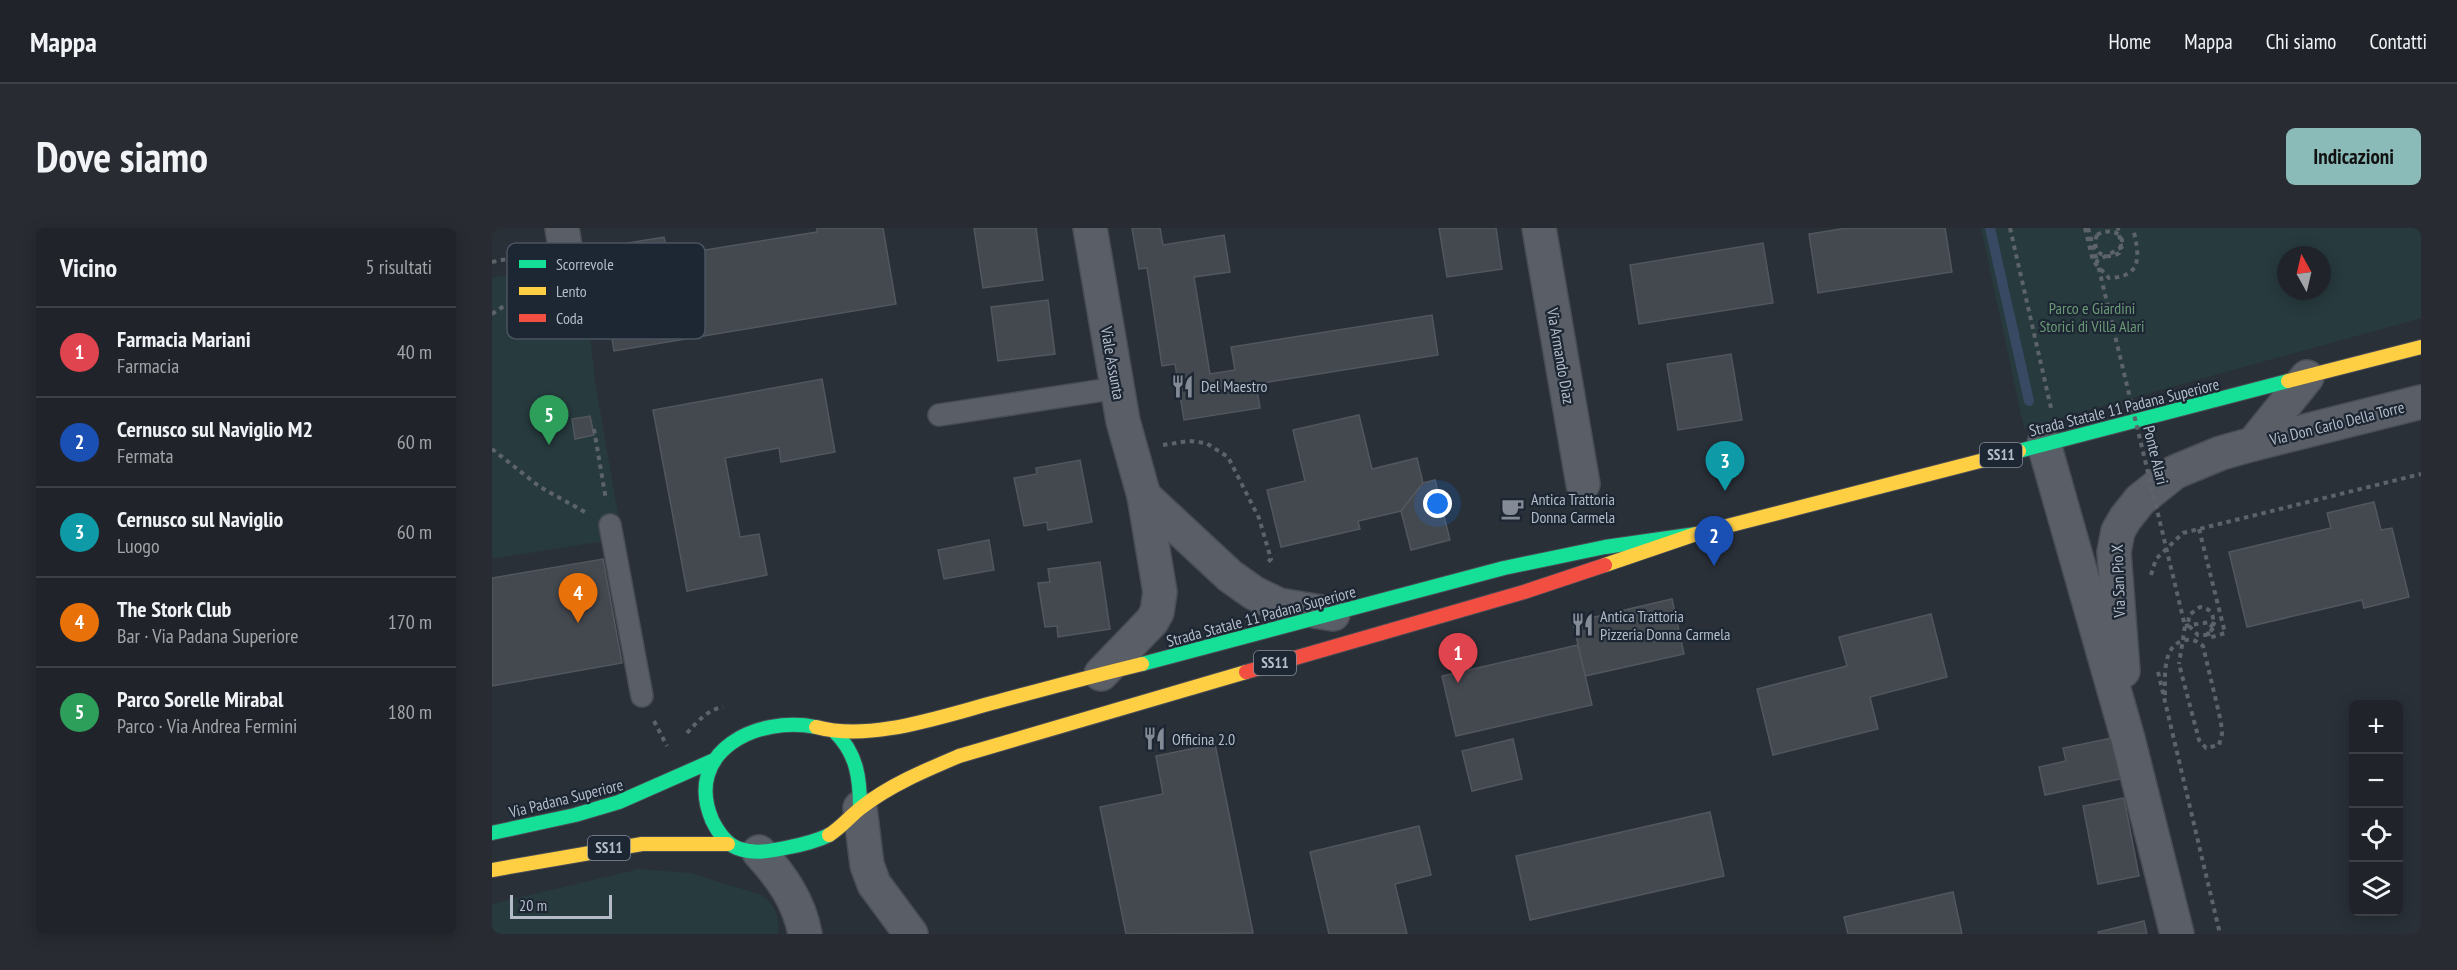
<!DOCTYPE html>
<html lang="it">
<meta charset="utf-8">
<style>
:root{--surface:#20242a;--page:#282c32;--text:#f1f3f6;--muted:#a2a4a8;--line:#3d4147;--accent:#8bbbb9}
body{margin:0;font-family:"PT Sans Narrow",sans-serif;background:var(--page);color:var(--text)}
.controls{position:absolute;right:18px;bottom:18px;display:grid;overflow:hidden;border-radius:9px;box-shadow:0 3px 15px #0003}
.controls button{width:54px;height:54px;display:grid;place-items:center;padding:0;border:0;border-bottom:2px solid var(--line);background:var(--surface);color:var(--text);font:30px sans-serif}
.compass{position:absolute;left:1785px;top:18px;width:54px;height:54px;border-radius:50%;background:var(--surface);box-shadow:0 3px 15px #0003;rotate:352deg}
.scale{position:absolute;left:18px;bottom:15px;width:102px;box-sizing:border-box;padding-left:6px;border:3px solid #b4bcc9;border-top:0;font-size:16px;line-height:21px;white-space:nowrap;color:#b4bcc9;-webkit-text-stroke:4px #1d2633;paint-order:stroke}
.you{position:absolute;left:946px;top:276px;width:21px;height:21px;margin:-15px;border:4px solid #fff;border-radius:50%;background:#1a73e8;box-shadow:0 0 0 9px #1a73e833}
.badge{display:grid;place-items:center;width:39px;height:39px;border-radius:50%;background:var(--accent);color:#fff;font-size:20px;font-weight:700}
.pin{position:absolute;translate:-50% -50px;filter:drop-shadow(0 2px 3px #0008)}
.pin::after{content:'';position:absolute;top:32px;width:21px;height:18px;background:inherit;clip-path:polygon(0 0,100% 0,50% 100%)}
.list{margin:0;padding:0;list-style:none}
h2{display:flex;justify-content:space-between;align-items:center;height:78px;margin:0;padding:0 24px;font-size:26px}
h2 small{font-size:20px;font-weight:400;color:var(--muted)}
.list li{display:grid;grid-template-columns:39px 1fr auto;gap:18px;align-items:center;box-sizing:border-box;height:90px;padding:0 24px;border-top:2px solid var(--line)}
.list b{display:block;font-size:22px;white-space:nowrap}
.list p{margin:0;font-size:20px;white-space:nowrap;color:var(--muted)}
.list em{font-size:20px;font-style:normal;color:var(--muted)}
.icon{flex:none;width:33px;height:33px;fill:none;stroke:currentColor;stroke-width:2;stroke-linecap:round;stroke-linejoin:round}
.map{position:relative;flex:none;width:1929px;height:706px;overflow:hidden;border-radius:9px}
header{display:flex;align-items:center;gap:36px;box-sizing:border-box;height:84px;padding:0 30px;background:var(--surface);border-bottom:2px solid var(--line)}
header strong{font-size:28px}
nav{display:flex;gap:33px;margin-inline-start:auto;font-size:21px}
.intro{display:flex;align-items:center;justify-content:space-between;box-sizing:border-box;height:144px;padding:0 36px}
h1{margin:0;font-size:42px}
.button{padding:15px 27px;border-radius:9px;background:var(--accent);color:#111;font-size:21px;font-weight:700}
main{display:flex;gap:36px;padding:0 36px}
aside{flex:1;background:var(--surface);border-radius:9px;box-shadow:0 3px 15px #0003}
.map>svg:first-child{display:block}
</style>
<header>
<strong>Mappa</strong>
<nav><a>Home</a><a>Mappa</a><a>Chi siamo</a><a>Contatti</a></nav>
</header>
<div class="intro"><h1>Dove siamo</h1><a class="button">Indicazioni</a></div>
<main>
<aside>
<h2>Vicino<small>5 risultati</small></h2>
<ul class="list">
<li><span class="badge" style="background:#e0444e">1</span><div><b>Farmacia Mariani</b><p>Farmacia</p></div><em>40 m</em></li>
<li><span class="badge" style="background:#1a4fb4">2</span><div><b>Cernusco sul Naviglio M2</b><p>Fermata</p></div><em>60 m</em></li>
<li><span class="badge" style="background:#0f9aa8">3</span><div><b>Cernusco sul Naviglio</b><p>Luogo</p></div><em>60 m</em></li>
<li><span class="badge" style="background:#e8710a">4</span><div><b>The Stork Club</b><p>Bar · Via Padana Superiore</p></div><em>170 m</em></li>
<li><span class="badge" style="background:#2e9e5b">5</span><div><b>Parco Sorelle Mirabal</b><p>Parco · Via Andrea Fermini</p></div><em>180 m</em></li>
</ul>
</aside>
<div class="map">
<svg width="1929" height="706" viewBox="0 0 1929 706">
<rect width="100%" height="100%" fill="#2a3038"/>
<!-- green -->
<g fill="#273a3e" fill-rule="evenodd">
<path d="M 1489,0 L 1929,0 L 1929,90 L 1532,200 ZM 1794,27 L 1830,27 L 1830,63 L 1794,63 Z"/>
<path d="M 90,32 L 103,152 L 130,310 L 0,331 L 0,50 Z"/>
<path d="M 147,641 L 198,645 L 270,667 C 283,677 288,689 286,706 L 0,706 L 0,676 Z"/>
</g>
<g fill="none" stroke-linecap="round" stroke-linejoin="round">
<!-- stream -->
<path stroke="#384963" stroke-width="10" d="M 1498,0 L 1537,173"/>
</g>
<!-- building -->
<g fill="#444950" stroke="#52575f" stroke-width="1.5">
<path d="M 325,0 L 391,0 L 404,76 L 122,123 L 105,20 L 172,9 L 176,28 L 325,4 Z"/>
<path d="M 482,0 L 544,0 L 551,52 L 491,60 Z"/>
<path d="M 640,0 L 668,0 L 671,17 L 732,7 L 738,44 L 702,49 L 718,146 L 743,142 L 739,119 L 940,87 L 946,127 L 764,156 L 768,180 L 692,192 L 683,136 L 670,138 L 655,40 L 647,41 Z"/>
<path d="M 947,0 L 1004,0 L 1010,41 L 955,49 Z"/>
<path d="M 1355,0 L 1453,0 L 1460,44 L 1326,65 L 1317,6 Z"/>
<path d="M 1271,15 L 1281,75 L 1147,96 L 1138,37 Z"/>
<path d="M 556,72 L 563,126 L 506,133 L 499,79 Z"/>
<path d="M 1239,126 L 1250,192 L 1186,202 L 1175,136 Z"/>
<path d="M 330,151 L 343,224 L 289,234 L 287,220 L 233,230 L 248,309 L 267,306 L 275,347 L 195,363 L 161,182 Z"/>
<path d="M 867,187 L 880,241 L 925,230 L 931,255 L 909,283 L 866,293 L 868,301 L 789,319 L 775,262 L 813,253 L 801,202 Z"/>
<path d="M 98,188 L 102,207 L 83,211 L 80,191 Z"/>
<path d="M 588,232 L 600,294 L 556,302 L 555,294 L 532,298 L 522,250 L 545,246 L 544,240 Z"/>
<path d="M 943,252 L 958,312 L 919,322 L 909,283 L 931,255 Z"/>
<path d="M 1882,274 L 1889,302 L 1900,300 L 1917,369 L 1872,380 L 1870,372 L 1755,399 L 1737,324 L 1839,300 L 1835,285 Z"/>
<path d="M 497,312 L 502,342 L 452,351 L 446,322 Z"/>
<path d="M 111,331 L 130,435 L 0,458 L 0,350 Z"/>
<path d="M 608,334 L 618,401 L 566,409 L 565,398 L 553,399 L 546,355 L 558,354 L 556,341 Z"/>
<path d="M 1180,371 L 1192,426 L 1093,448 L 1081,394 Z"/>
<path d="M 1439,386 L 1455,449 L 1378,469 L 1386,501 L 1281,527 L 1265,461 L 1355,438 L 1347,409 Z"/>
<path d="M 1086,417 L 1100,477 L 964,508 L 950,448 Z"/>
<path d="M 1620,510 L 1628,551 L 1553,567 L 1547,539 L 1574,533 L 1571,520 Z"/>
<path d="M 1021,511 L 1030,551 L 980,563 L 970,523 Z"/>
<path d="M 723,516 L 761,705 L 634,706 L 608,579 L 671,566 L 664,528 Z"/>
<path d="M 1632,570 L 1647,648 L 1606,656 L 1591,578 Z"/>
<path d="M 1218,584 L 1232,648 L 1038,692 L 1024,628 Z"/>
<path d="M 927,598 L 939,647 L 903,656 L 915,706 L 837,706 L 818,624 Z"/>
<path d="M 1461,664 L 1470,706 L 1356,706 L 1352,689 Z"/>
<path d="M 1652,693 L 1655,706 L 1607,706 L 1606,704 Z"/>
</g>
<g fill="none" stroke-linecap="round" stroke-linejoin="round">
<defs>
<g id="lane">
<path d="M 447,187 L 625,160"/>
<path d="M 118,297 L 150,468"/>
</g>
<g id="street">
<path d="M 70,0 L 73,19"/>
<path d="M 598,0 L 631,193 L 652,268 L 668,364 L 665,384 L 660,393 L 609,446"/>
<path d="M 1047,0 L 1091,256"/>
<path d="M 1552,216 L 1636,511 L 1685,706"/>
<path d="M 1761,216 L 1929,174"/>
<path d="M 652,268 L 738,348 L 762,365 L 787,377 L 841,386"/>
<path d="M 1631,443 L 1622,324 L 1626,303 L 1633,291 L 1648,272 L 1683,244 L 1729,225 L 1761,216 L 1815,149"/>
<path d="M 368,580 L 375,637 L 382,656 L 419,706"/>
<path d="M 267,624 C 289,648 307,673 313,706"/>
</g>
<g id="fast">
<path d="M 1527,223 L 1796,153"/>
<path d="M 650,436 L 1012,340 L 1113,319 L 1204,306"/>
<path d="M 324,499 C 266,487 191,523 220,592 C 226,604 234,617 248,621 C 263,626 278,623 293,620 C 309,617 323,614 337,607"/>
<path d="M 343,504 C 365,526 368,550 368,580"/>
<path d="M 0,605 L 83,587 L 127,574 L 220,533"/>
</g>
<g id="slow">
<path d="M 1796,153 L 1929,119"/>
<path d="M 1113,337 L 1204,306 L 1527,223"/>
<path d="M 324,499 C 379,514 450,488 504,474 C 552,461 601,448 650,436"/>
<path d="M 337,607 C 350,599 358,588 370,579 C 398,557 434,542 467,528 L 754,444"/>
<path d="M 0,642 L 150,616 L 236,616"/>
</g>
<path id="jam" d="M 754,444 L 1032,364 L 1113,337"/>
</defs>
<!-- lane casing -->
<use href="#lane" stroke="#484c53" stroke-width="24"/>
<!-- street casing -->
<use href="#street" stroke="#484c53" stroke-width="36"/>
<!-- fast casing -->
<use href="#fast" stroke="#484c55" stroke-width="16"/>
<!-- slow casing -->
<use href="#slow" stroke="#484c55" stroke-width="16"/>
<!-- jam casing -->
<use href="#jam" stroke="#484c55" stroke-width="16"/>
<!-- path -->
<g stroke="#5d636a" stroke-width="4" stroke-dasharray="4.5 4.5" stroke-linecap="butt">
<path d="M 1518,0 L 1559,180"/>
<path d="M 1593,0 L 1601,33 L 1617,50 C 1652,49 1647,26 1641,0"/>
<path d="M 1596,0 L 1605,33"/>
<path d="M 1605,7 C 1598,23 1613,34 1627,25 L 1629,17 L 1626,0"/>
<path d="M 0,34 L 40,26"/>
<path d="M 0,86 L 24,70 L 68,61 L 67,52"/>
<path d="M 102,201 L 114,272"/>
<path d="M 671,217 L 697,213 L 714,215 L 736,229 L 767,290 L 779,331 L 776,334"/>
<path d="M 0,221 L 48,259 L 93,284"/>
<path d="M 1707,301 L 1733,405 L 1717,410 L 1716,403 C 1725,394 1722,380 1708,379 L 1697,387 L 1696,397 L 1706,407 L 1715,407"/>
<path d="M 1659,347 L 1664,331 L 1691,305 L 1929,246"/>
<path d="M 1666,444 L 1728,706"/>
<path d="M 1673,467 C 1673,448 1670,417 1693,412 C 1701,411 1705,413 1711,418 L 1729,494 L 1730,506 L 1727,517 L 1714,520 L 1707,512 L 1687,436"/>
<path d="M 162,493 L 175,518"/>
<path d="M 195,505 C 206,493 215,482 231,479"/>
</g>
<!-- lane -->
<use href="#lane" stroke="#5a5e66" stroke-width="21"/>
<!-- street -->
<use href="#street" stroke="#5a5e66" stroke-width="33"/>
<!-- fast -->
<use href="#fast" stroke="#16e098" stroke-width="14"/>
<!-- slow -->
<use href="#slow" stroke="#ffcf43" stroke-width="14"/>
<!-- jam -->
<use href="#jam" stroke="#f24e42" stroke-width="14"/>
<!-- path-bridge -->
<g stroke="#5d636a" stroke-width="4" stroke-dasharray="4.5 4.5" stroke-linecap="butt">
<path d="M 1605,7 C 1616,0 1633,3 1630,19 L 1605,33 L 1693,398 L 1687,436"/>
<path d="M 1693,398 L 1718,394 L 1724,397 L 1715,407"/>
</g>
</g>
<!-- icons -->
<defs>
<symbol id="restaurant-bare" viewBox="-9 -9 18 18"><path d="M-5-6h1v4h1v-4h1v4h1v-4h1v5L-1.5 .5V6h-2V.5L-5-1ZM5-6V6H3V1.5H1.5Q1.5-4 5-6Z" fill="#848b96" stroke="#1d2633" stroke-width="2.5" paint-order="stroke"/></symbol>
<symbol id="cafe-bare" viewBox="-9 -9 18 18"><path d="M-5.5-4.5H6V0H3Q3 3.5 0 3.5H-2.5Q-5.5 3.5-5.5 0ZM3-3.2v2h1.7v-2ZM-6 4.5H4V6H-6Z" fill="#848b96" stroke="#1d2633" stroke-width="2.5" paint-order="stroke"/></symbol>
</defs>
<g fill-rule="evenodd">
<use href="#restaurant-bare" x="674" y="142" width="33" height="33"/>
<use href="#cafe-bare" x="1004" y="264" width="33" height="33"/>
<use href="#restaurant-bare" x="1074" y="380" width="33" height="33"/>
<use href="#restaurant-bare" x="646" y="494" width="33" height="33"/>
</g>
<g text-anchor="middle" stroke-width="4.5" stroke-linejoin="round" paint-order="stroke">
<!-- shield labels -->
<g fill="#1d2633" stroke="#878f9c" stroke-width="1.5">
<rect x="1488" y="215" width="42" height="24" rx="4.5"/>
<rect x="762" y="423" width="42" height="24" rx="4.5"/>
<rect x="96" y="608" width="42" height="24" rx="4.5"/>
</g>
<g font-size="15" font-weight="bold" fill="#b4bcc9">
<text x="1509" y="232">SS11</text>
<text x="783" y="440">SS11</text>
<text x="117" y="625">SS11</text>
</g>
<!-- park labels -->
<g font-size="16" fill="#6b9a76" stroke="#1d2633">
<text x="1600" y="86">Parco e Giardini<tspan x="1600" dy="18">Storici di Villa Alari</tspan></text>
</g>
<!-- street labels -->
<g font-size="16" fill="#b4bcc9" stroke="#1d2633">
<text transform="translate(1069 128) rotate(80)" y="6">Via Armando Diaz</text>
<text transform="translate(621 135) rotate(80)" y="6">Viale Assunta</text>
<text transform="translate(1632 179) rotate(-14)" y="6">Strada Statale 11 Padana Superiore</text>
<text transform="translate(1845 195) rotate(-14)" y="6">Via Don Carlo Della Torre</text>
<text transform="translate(1664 227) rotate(76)" y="6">Ponte Alari</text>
<text transform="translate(1626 353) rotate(-92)" y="6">Via San Pio X</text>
<text transform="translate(769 388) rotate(-15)" y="6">Strada Statale 11 Padana Superiore</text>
<text transform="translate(74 570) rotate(-14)" y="6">Via Padana Superiore</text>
</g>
<!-- poi labels -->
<g font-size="16" fill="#b4bcc9" stroke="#1d2633" text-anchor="start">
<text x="709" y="164">Del Maestro</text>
<text x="1039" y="277">Antica Trattoria<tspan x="1039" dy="18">Donna Carmela</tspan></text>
<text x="1108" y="394">Antica Trattoria<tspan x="1108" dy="18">Pizzeria Donna Carmela</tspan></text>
<text x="680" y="517">Officina 2.0</text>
</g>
</g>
<!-- legend -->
<rect x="15" y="15" width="198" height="96" rx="9" fill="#1d2633" stroke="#4a5360" stroke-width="1.5"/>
<rect x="27" y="32" width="27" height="8" fill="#16e098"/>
<rect x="27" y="59" width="27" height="8" fill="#ffcf43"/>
<rect x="27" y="86" width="27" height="8" fill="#f24e42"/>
<g font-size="16" fill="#b4bcc9">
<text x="64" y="42">Scorrevole</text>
<text x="64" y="69">Lento</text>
<text x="64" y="96">Coda</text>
</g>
</svg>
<div class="controls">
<button>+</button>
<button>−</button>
<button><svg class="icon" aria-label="locate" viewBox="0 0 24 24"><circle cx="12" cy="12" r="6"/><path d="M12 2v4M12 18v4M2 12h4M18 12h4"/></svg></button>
<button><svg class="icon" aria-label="layers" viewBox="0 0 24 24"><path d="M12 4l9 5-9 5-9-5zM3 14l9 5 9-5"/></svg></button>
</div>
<svg class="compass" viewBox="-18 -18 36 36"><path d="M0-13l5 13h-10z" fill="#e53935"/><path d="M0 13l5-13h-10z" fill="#a2a4a8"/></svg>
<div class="scale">20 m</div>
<div class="you"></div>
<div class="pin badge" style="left:966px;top:455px;background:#e0444e">1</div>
<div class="pin badge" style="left:1222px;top:338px;background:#1a4fb4">2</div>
<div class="pin badge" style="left:1233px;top:263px;background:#0f9aa8">3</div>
<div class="pin badge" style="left:86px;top:395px;background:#e8710a">4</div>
<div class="pin badge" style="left:57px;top:217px;background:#2e9e5b">5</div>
</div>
</main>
